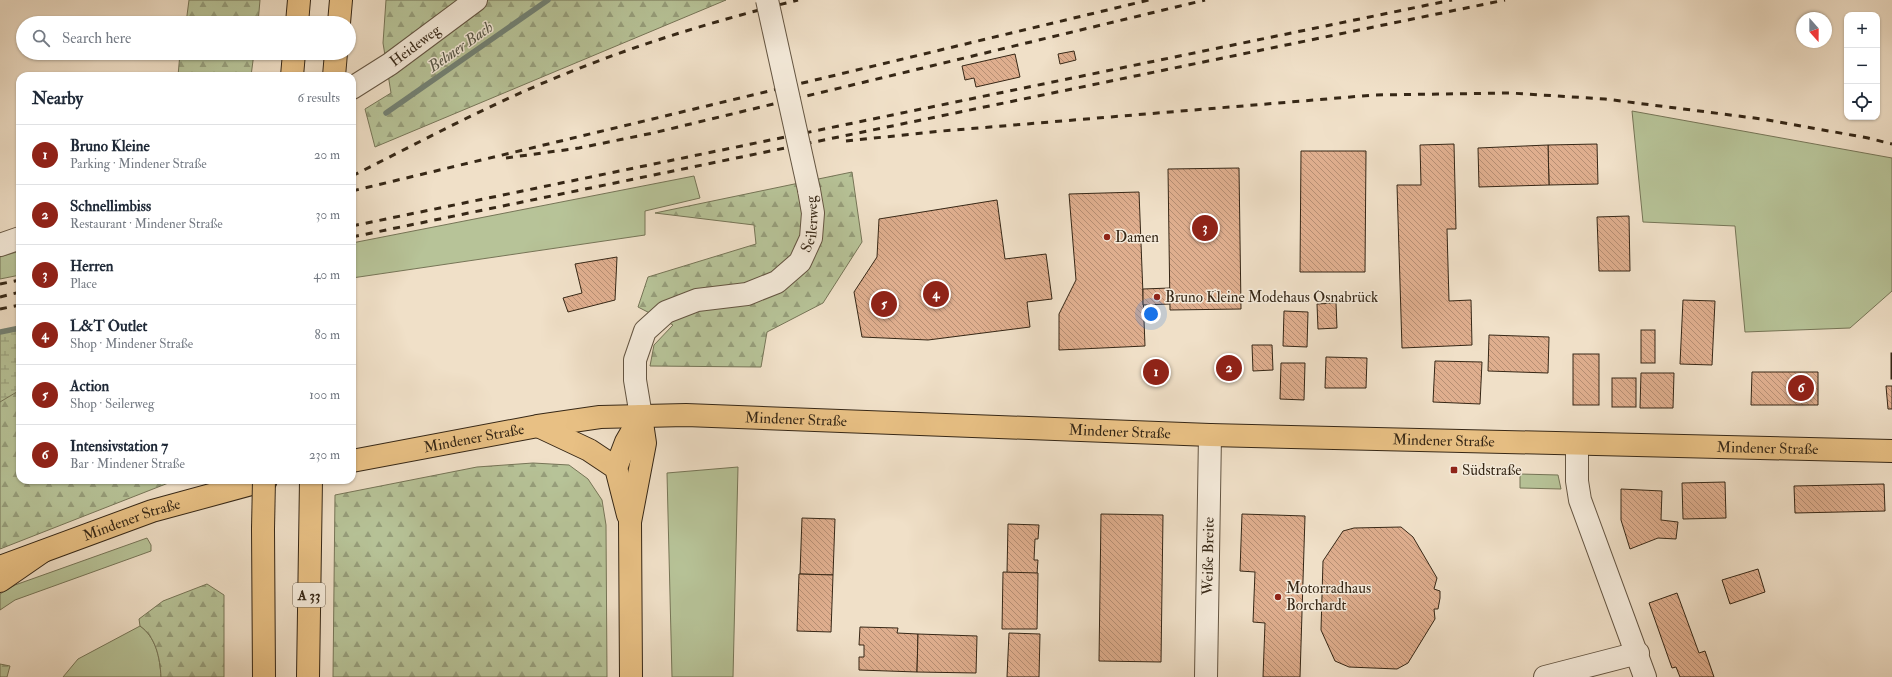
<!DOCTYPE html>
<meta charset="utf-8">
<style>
:root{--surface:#fff;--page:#f6f6f7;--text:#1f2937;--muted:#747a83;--line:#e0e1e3;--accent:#8f2418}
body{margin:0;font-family:"IM FELL Double Pica",serif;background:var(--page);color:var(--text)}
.controls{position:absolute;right:12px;top:12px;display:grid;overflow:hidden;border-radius:8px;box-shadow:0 1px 3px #0004}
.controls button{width:36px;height:36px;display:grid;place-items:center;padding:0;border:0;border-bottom:1px solid var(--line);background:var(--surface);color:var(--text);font:20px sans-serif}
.compass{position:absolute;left:1796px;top:12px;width:36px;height:36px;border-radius:50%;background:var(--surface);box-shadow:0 1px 3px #0004;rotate:159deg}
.you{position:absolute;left:1151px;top:314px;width:14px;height:14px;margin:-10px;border:3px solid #fff;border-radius:50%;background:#1a73e8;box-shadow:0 0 0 6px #1a73e833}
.badge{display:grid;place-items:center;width:26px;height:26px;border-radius:50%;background:var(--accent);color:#fff;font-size:13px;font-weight:700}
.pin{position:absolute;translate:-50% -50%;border:2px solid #fff;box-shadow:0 1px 4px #0006}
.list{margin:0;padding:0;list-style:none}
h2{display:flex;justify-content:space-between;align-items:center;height:52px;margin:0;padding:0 16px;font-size:17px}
h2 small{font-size:13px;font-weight:400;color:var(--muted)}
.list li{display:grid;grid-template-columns:26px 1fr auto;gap:12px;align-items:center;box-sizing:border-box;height:60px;padding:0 16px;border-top:1px solid var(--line)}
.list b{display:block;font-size:15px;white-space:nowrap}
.list p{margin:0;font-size:13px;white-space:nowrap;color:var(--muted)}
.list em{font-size:13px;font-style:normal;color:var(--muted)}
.icon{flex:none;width:22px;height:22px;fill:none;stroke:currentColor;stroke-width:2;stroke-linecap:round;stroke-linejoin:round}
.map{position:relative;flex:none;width:1892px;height:677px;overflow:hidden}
.search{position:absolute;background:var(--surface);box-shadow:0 1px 3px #0004;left:16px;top:16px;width:340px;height:44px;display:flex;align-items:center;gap:10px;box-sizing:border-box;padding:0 14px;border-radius:22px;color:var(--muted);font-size:15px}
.panel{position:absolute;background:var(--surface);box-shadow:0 1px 3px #0004;left:16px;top:72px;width:340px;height:412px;border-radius:12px}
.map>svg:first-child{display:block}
</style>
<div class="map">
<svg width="1892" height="677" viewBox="0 0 1892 677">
<defs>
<pattern id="forest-firs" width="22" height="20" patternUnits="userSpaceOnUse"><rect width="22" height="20" fill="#b7c398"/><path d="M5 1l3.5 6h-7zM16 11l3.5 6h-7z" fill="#969e7b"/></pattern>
<pattern id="wetland-marsh" width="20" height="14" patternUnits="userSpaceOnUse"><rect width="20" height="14" fill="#b7c398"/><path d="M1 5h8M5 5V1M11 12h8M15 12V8" fill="none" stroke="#969e7b"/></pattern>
<pattern id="building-back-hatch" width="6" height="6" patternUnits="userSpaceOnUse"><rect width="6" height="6" fill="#dfae8e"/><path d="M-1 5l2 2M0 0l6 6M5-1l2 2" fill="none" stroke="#b68e73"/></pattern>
</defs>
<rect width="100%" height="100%" fill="#f0e0c8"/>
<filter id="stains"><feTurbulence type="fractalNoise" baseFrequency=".005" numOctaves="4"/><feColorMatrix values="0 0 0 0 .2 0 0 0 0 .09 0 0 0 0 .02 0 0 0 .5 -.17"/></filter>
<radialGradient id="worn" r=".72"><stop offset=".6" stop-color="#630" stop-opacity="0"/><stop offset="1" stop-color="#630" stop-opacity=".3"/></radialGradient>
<!-- green -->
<g fill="#b7c398" stroke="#767557">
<path d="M 1632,111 L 1892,158 L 1892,291 L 1850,328 L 1745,332 L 1735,226 L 1643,222 Z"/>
<path d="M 694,176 L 700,198 L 645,211 L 645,235 L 352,278 L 352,243 Z"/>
<path d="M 20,251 L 20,275 L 0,279 L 0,257 Z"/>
<path d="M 738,467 L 733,677 L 672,677 L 667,473 Z"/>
<path d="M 1520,474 L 1558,475 L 1561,489 L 1520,488 Z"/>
<path d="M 147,538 L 151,545 L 151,551 L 15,600 L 0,610 L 0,594 L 15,585 Z"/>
<path d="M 140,626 C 156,637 160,658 161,677 L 63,677 L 78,659 Z"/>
</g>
<!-- forest -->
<g fill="url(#forest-firs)" stroke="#767557">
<path d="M 189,0 L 260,0 L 258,23 L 186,23 Z"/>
<path d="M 386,0 L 726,0 L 375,147 L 365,109 L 391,93 L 383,43 Z"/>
<path d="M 180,53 L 254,53 L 251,76 L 178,76 Z"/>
<path d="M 852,172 L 862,242 L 823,303 L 767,332 L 761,367 L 650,366 L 654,345 L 673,325 L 638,307 L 648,277 L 756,244 L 754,225 L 655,213 Z"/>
<path d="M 20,328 L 20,480 L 176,480 L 0,549 L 0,332 Z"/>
<path d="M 533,463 L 569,465 L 588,479 L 602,500 L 606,525 L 607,677 L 333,677 L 335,495 L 477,467 Z"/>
<path d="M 207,584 L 224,595 L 224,677 L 161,677 C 160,658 156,637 140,626 L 139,619 L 163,601 Z"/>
<path d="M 0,664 L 10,666 L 7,677 L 0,677 Z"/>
</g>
<!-- wetland -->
<path fill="url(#wetland-marsh)" stroke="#767557" d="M 20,328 L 20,390 L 0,402 L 0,332 Z"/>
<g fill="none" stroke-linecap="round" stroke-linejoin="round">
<!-- stream -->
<g stroke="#728174" stroke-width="5.5">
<path d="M 386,113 L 548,0"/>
<path d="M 0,332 L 20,328"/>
</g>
</g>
<!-- building -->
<g fill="url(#building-back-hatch)" stroke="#362716">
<path d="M 1074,51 L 1076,60 L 1060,64 L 1058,54 Z"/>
<path d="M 1015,54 L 1020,77 L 976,87 L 974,78 L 965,80 L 962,66 Z"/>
<path d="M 1454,144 L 1456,229 L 1447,229 L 1449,301 L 1471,300 L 1472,345 L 1402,348 L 1397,185 L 1421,185 L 1420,145 Z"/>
<path d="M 1597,144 L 1598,184 L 1549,185 L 1548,145 Z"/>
<path d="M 1548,145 L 1549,185 L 1479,187 L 1478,148 Z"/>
<path d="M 1301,151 L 1366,151 L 1365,272 L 1300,272 Z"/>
<path d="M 1239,168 L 1241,309 L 1170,310 L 1168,169 Z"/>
<path d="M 1139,192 L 1145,346 L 1059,350 L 1059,314 L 1076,280 L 1069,194 Z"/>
<path d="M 997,200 L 1005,259 L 1046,254 L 1052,299 L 1027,302 L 1030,327 L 928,340 L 862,337 L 854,292 L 877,257 L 879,219 Z"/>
<path d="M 1629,216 L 1630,271 L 1599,271 L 1597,217 Z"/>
<path d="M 617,257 L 615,300 L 568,312 L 563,298 L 582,293 L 575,264 Z"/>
<path d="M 1170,288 L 1170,304 L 1143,305 L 1143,289 Z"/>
<path d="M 1683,300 L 1715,301 L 1712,365 L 1680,364 Z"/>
<path d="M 1336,303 L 1337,328 L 1318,329 L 1317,304 Z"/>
<path d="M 1284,311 L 1308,312 L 1307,347 L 1283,346 Z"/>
<rect x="1641" y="330" width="14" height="33"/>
<path d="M 1489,335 L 1549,337 L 1548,373 L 1488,371 Z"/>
<path d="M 1252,345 L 1272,345 L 1273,370 L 1253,371 Z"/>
<rect x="1891" y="353" width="1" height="26"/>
<rect x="1573" y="354" width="26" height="51"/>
<path d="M 1326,357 L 1367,358 L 1366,388 L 1325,388 Z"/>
<path d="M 1435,361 L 1482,362 L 1480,404 L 1433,402 Z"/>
<path d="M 1281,363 L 1305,363 L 1304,400 L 1280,399 Z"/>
<path d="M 1752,372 L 1818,372 L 1818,405 L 1751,405 Z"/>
<path d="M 1641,373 L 1674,373 L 1673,408 L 1640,408 Z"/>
<rect x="1612" y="378" width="24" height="29"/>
<path d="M 1886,386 L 1892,386 L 1892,409 L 1888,409 Z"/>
<path d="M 1725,482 L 1726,518 L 1683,519 L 1682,483 Z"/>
<path d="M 1884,484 L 1885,511 L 1795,513 L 1794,486 Z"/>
<path d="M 1621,489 L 1662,491 L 1661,520 L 1678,522 L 1676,539 L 1658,538 L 1630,549 L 1621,520 Z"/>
<path d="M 1101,514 L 1163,515 L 1161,662 L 1099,661 Z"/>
<path d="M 1242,514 L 1305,516 L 1300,677 L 1263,677 L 1265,623 L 1253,622 L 1255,572 L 1240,571 Z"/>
<path d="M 802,518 L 835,519 L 833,575 L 800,574 Z"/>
<path d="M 1008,524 L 1039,525 L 1038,539 L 1035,539 L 1034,560 L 1038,560 L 1037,574 L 1007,573 Z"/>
<path d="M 1401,527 L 1413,537 L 1437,578 L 1434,589 L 1440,591 L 1440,598 L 1438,609 L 1434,609 L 1435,619 L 1408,663 L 1397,669 L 1349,667 L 1335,661 L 1321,630 L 1323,561 L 1343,531 L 1354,528 Z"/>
<path d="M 1758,569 L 1765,592 L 1730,604 L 1722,580 Z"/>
<path d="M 1003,572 L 1038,573 L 1037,629 L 1002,629 Z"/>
<path d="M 799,574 L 833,575 L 831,632 L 797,631 Z"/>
<path d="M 1677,593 L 1699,653 L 1705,651 L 1714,677 L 1680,677 L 1676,667 L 1672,668 L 1649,603 Z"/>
<path d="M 860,627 L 898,628 L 897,633 L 918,634 L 917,672 L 859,670 L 859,657 L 864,657 L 864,645 L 859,645 Z"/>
<path d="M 1009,633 L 1040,634 L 1039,677 L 1007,677 Z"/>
<path d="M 918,634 L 977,636 L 976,673 L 917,672 Z"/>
</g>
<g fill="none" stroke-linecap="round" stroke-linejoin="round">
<defs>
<g id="minor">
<path id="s1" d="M 352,88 L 390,64 L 476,0"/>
<path d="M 0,245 L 20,238"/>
<path id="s2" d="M 641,416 L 635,380 L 635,360 L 645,331 L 666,312 L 697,300 L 747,294 L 777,282 L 800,262 L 811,238 L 813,213 L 809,190"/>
<path d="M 1577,445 L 1577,481 L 1580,500 L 1645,677"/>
<path id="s3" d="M 1206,677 L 1210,435"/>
<path d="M 1545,677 L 1638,653"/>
</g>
<g id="major">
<path id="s4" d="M 352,461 L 538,426 L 600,417 L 686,415 L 1210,435 L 1892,451"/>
<path id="s5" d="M 0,567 L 152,511 L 266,480"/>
</g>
<g id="highway">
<path d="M 297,23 L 299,0"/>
<path d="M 339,23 L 341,0"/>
<path d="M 292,76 L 294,53"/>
<path d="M 334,76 L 336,53"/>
<path d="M 538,426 L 589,450 L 616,468 L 628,515"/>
<path d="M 616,468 L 626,442 L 641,416"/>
<path d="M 263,529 L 264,677"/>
<path d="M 0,581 L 42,552"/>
<path d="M 308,677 L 311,480"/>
<path d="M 631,677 L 630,522 L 645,443 L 641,416"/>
</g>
</defs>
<!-- minor casing -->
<use href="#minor" stroke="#645542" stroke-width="24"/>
<!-- major casing -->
<use href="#major" stroke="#362716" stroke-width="24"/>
<!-- highway casing -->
<use href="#highway" stroke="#362716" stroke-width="24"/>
<!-- minor -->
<use href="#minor" stroke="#f5ebdb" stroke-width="22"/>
<!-- major -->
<use href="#major" stroke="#e8c084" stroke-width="22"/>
<!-- highway -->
<use href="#highway" stroke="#e8c084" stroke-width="22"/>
<!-- rail -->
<g stroke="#362716" stroke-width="3" stroke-dasharray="7 7" stroke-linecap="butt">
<path d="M 846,141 L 942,131 L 1374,95 L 1510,93 L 1605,99 L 1762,119 L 1868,138 L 1892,144"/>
<path d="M 506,158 L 579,148 L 653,133 L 1205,0"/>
<path d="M 352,176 C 422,141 492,103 565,74 C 641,43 718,20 798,0"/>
<path d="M 352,191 L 1149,0"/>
<path d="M 352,226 L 1452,0"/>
<path d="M 352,237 L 1505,0"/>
<path d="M 0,284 L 20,280"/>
<path d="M 0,297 L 20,292"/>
<path d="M 0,309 L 20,305"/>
</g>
<defs>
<path id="minor-bridge" d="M 767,0 L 809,190"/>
<path id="highway-bridge" d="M 263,529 L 264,480"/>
</defs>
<!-- minor-bridge casing -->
<use href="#minor-bridge" stroke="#645542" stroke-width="24" stroke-linecap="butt"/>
<!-- highway-bridge casing -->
<use href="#highway-bridge" stroke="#362716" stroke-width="24" stroke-linecap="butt"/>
<!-- minor-bridge -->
<use href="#minor-bridge" stroke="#f5ebdb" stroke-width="22"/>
<!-- highway-bridge -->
<use href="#highway-bridge" stroke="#e8c084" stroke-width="22"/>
</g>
<!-- markers -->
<g fill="#8f2418" stroke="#f5ebdb" stroke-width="1.5">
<circle cx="1107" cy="237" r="4"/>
<circle cx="1157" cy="297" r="4"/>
<rect x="1450" y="466" width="8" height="8" rx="2"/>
<circle cx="1278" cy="597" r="4"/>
</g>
<g text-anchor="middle" stroke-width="3" stroke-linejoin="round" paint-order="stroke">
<!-- shield labels -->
<rect fill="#f5ebdb" stroke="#6f6251" stroke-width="1" x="293" y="583" width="32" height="24" rx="3"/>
<g font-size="14" font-weight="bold" fill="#362716">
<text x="309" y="600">A 33</text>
</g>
<!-- street labels -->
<g font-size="15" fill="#362716" stroke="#f5ebdb">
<text dy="5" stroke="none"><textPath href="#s1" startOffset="76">Heideweg</textPath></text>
<text dy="5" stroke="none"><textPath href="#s2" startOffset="302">Seilerweg</textPath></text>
<text dy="5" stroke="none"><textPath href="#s4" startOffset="448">Mindener Straße</textPath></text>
<text dy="5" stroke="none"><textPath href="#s4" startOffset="772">Mindener Straße</textPath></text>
<text dy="5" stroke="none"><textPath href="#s4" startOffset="124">Mindener Straße</textPath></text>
<text dy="5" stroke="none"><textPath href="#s4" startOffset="1096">Mindener Straße</textPath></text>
<text dy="5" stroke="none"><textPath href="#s4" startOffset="1420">Mindener Straße</textPath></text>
<text dy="5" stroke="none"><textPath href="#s5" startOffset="140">Mindener Straße</textPath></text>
<text dy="5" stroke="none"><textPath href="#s3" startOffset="121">Weiße Breite</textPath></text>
</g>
<!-- poi labels -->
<g font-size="15" fill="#362716" stroke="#f5ebdb" text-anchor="start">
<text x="1115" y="242">Damen</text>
<text x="1165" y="302">Bruno Kleine Modehaus Osnabrück</text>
<text x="1462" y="475">Südstraße</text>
<text x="1286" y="593">Motorradhaus<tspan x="1286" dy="17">Borchardt</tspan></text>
</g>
<!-- water labels -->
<g font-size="16" font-style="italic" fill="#545445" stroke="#f5ebdb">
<text transform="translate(460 46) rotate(-35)" y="6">Belmer Bach</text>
</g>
</g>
<rect width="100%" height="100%" filter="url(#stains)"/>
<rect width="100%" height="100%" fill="url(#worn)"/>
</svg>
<div class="controls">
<button>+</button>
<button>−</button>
<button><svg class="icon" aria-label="locate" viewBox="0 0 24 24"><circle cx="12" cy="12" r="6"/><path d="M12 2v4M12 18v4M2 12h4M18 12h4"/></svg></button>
</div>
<svg class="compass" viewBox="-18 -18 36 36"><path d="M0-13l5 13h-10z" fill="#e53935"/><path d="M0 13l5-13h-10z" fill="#747a83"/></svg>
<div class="you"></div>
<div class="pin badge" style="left:1156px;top:372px">1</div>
<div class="pin badge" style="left:1229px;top:368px">2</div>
<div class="pin badge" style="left:1205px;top:228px">3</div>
<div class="pin badge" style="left:936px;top:294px">4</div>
<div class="pin badge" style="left:884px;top:304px">5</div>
<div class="pin badge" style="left:1801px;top:388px">6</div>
<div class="search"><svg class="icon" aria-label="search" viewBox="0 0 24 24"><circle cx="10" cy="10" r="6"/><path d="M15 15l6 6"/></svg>Search here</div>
<section class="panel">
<h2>Nearby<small>6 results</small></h2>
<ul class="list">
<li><span class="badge">1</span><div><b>Bruno Kleine</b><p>Parking · Mindener Straße</p></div><em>20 m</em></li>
<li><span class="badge">2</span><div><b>Schnellimbiss</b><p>Restaurant · Mindener Straße</p></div><em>30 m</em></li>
<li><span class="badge">3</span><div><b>Herren</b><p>Place</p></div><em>40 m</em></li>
<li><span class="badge">4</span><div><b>L&amp;T Outlet</b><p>Shop · Mindener Straße</p></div><em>80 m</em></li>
<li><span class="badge">5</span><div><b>Action</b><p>Shop · Seilerweg</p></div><em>100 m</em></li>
<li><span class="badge">6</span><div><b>Intensivstation 7</b><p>Bar · Mindener Straße</p></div><em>230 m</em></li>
</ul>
</section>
</div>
